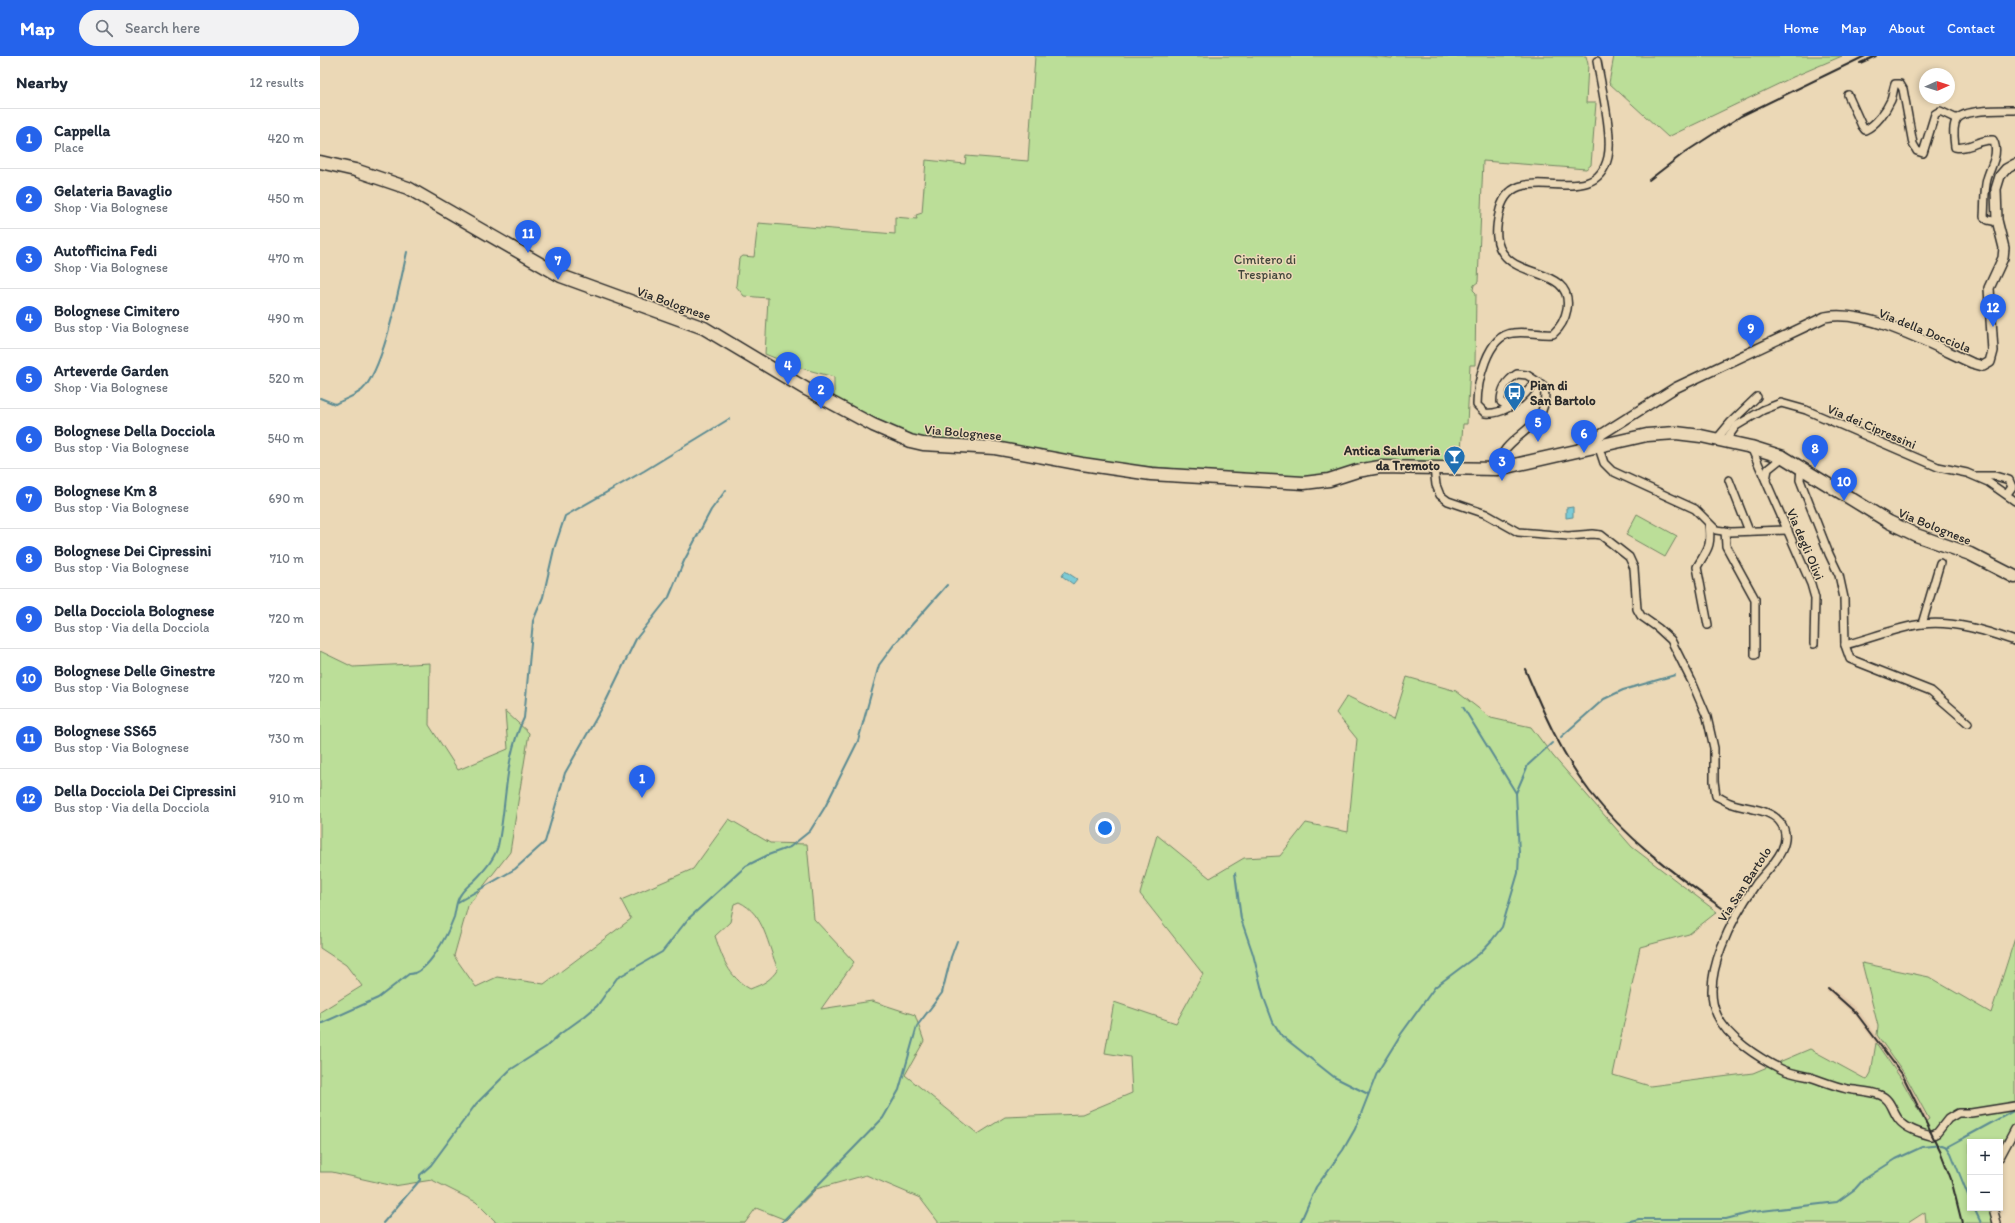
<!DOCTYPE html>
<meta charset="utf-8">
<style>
:root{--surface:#fff;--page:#f2f2f3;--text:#1f2937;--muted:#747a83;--line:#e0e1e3;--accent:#2563eb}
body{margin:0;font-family:Itim,sans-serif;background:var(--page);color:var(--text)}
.controls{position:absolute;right:12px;bottom:12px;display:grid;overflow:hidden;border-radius:0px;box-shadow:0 2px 6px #0003}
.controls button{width:36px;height:36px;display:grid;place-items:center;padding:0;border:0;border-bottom:1px solid var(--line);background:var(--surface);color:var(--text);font:20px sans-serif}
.compass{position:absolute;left:1599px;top:12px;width:36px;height:36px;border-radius:50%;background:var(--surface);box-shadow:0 2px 6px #0003;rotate:87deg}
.you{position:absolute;left:785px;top:772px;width:14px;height:14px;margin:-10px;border:3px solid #fff;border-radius:50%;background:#1a73e8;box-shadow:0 0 0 6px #1a73e833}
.badge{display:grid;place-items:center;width:26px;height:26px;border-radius:50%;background:var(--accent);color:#fff;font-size:13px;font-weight:700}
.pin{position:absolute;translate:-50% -33px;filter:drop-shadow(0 1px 2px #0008)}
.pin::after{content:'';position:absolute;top:21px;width:14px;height:12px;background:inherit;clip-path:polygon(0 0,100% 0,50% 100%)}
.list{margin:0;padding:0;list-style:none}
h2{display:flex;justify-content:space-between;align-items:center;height:52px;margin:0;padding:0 16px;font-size:17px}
h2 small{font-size:13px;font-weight:400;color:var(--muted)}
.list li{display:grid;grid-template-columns:26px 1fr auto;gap:12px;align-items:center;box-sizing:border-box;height:60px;padding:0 16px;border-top:1px solid var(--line)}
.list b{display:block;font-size:15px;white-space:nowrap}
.list p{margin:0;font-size:13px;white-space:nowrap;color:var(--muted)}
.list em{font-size:13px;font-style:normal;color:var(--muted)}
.icon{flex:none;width:22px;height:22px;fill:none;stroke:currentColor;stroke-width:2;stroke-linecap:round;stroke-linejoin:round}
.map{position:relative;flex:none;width:1695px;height:1167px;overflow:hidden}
header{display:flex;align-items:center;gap:24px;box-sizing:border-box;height:56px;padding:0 20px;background:var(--accent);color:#fff}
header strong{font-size:19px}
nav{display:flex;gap:22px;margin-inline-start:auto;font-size:14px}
.search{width:280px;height:36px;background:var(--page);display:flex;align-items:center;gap:10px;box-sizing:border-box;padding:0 14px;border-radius:22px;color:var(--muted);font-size:15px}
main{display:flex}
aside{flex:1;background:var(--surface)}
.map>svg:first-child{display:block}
</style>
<header>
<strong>Map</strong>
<div class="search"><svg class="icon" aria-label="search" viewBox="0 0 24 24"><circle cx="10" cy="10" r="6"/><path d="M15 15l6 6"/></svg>Search here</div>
<nav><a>Home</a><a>Map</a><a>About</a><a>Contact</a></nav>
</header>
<main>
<aside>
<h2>Nearby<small>12 results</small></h2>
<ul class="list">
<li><span class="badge">1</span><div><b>Cappella</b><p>Place</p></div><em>420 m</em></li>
<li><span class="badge">2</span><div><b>Gelateria Bavaglio</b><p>Shop · Via Bolognese</p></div><em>450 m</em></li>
<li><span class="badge">3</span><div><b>Autofficina Fedi</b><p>Shop · Via Bolognese</p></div><em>470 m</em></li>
<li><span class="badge">4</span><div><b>Bolognese Cimitero</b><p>Bus stop · Via Bolognese</p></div><em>490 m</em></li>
<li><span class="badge">5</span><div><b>Arteverde Garden</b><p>Shop · Via Bolognese</p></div><em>520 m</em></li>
<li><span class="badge">6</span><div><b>Bolognese Della Docciola</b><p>Bus stop · Via Bolognese</p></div><em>540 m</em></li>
<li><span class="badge">7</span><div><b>Bolognese Km 8</b><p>Bus stop · Via Bolognese</p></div><em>690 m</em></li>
<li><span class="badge">8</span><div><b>Bolognese Dei Cipressini</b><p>Bus stop · Via Bolognese</p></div><em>710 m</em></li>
<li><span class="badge">9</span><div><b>Della Docciola Bolognese</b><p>Bus stop · Via della Docciola</p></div><em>720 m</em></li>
<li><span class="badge">10</span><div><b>Bolognese Delle Ginestre</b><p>Bus stop · Via Bolognese</p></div><em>720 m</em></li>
<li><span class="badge">11</span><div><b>Bolognese SS65</b><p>Bus stop · Via Bolognese</p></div><em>730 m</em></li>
<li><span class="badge">12</span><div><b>Della Docciola Dei Cipressini</b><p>Bus stop · Via della Docciola</p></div><em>910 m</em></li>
</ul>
</aside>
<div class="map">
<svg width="1695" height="1167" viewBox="0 0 1695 1167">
<rect width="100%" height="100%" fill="#ebd8b6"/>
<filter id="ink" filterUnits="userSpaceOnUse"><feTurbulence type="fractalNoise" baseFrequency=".025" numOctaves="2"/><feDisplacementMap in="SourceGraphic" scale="8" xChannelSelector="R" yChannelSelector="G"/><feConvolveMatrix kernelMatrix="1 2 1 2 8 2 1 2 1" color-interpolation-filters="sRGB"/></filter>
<g filter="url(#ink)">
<!-- built -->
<path fill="#e3c9aa" d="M 1510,930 L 1539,955 L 1584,1017 L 1609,1063 L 1605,1066 L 1580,1021 L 1535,959 L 1506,934 Z"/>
<!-- green -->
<g fill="#bbde98" stroke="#738462" fill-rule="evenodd">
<path d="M 715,0 L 1047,0 L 1072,2 L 1073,0 L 1266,0 L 1268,8 L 1266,47 L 1276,47 L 1271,109 L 1266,113 L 1163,105 L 1158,226 L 1154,229 L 1153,234 L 1156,237 L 1155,309 L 1150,309 L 1147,368 L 1143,368 L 1140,408 L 1056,405 L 1002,419 L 980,422 L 952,421 L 799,408 L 689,390 L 607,384 L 592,380 L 514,343 L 514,321 L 477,311 L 445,298 L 448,242 L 424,240 L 416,230 L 419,203 L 423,200 L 434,201 L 438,167 L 575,178 L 575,161 L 597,163 L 596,159 L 602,157 L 606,104 L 645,108 L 646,100 L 708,105 Z"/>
<path d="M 1294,0 L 1522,0 L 1473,21 L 1348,81 L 1289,27 Z"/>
<path d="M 1317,458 L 1357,480 L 1345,501 L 1306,479 Z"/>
<path d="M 0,595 L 33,611 L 110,607 L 109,669 L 138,714 L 188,693 L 185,655 L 209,677 L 190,796 L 148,850 L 134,900 L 156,931 L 177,921 L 224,928 L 311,863 L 301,844 L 373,813 L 409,763 L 450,787 L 487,788 L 494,863 L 534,906 L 501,953 L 552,945 L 595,959 L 604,985 L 585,1019 L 658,1078 L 685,1061 L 762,1058 L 812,1037 L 810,1001 L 785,997 L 794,946 L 856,967 L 883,918 L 820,838 L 837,779 L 890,822 L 924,802 L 960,800 L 986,767 L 1028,776 L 1037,683 L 1016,657 L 1027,640 L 1074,663 L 1087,621 L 1136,635 L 1171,662 L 1211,671 L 1233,700 L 1312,791 L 1397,856 L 1369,878 L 1320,891 L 1293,1019 L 1330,1030 L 1433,1017 L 1490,993 L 1547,1024 L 1551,1017 L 1556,987 L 1580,1021 L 1605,1066 L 1609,1063 L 1584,1017 L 1557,979 L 1558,970 L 1542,907 L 1609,921 L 1671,957 L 1695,882 L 1695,1074 L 1680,1086 L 1650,1086 L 1650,1152 L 1672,1152 L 1672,1167 L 1606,1167 L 1605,1156 L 1588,1167 L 619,1167 L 600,1142 L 546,1119 L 496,1133 L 466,1164 L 436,1152 L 425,1167 L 175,1167 L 175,1165 L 156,1146 L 112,1124 L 74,1130 L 12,1116 L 0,1116 L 0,956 L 42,930 L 26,909 L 0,892 ZM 419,846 C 445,858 447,889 458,913 C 450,925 443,928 430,933 C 408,920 403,903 395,880 L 410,866 L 414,848 Z"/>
</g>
<!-- water -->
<g fill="#7bcbd6" stroke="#5b8b92">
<path d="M 1253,451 L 1253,461 L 1246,462 L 1246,452 Z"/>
<path d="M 745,515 L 757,523 L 753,528 L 742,520 Z"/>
</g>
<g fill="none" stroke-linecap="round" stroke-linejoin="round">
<!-- stream -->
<g stroke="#5b8b92" stroke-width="2">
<path d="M 0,342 L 15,348 C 23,344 35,340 42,334 C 64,314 80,227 87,196"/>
<path d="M 1143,651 L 1196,737"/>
<path d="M 1241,681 L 1284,643 L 1303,634 L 1355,619"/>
<path d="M 915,817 L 921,863 L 933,898 L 944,942 L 953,966 L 962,980 L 1014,1021 L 1048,1038"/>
<path d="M 138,846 L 195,813 L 225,786 L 245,717 L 286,645 L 316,583 L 349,541 L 364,505 L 391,454 L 406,434"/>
<path d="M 0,968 L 58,942 L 89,918 C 108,919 128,877 134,861 C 136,853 136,844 141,838 C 145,832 149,829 154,825 C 163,816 175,802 178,790 C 187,748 184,702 204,662 L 213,565 L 223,541 L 234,493 L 245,460 L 324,415 L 409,363"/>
<path d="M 1627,1091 L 1631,1097 L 1650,1144"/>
<path d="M 1654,1152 L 1661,1167"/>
<path d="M 63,1167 L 100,1124 L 100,1119 L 111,1109 L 156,1048 L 190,1014 L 226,991 L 240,978 L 265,960 L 277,950 L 297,922 L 342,896 L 368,863 L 426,810 L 448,799 L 470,791 L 490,775 L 505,751 L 538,685 L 559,609 L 573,590 L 627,529"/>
<path d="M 461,1167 L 563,1062 L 579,1034 L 597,970 L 622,937 L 631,901 L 637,885"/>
<path d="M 980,1167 L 996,1131 L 1023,1094 L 1035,1073 L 1057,1017 L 1081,978 L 1115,931 L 1159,898 L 1172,884 L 1182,871 L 1198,817 L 1199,797 L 1196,737 L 1208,709 L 1232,687"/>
<path d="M 1301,1167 L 1319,1163 L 1406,1163 L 1433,1156 L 1517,1146 L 1535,1133 L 1543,1124 L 1576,1103 L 1602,1091 L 1622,1089 L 1627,1091 L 1695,1054"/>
</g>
<defs>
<g id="minor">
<path d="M 1528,39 L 1542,70 L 1545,74 C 1556,69 1566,55 1571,44 C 1573,39 1573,33 1575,28 L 1580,28 L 1583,33 L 1593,88 L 1597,95 L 1603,97 L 1615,58 L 1620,55 L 1637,63"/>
<path d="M 1678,166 L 1668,164 L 1664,161 C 1665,148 1664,134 1667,123 C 1671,109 1680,97 1673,84 C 1658,83 1649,94 1635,91 C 1634,82 1632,70 1637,63 C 1645,53 1683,54 1695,54"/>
<path d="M 1219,326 C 1211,329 1210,333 1205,338 C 1195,349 1180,359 1165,357 L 1157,349 C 1157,327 1167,279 1193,277 C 1206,275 1219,279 1233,278 C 1241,271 1245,264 1247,253 C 1253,215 1204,221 1186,201 C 1174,189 1176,172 1179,158 C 1191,94 1274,162 1288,101 C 1293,79 1281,29 1277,5"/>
<path d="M 1396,384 L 1411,366 L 1437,341"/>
<path d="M 1405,385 L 1416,370 L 1443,354 L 1461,347 L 1486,354 L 1618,411 L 1647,417 L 1668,426 L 1695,445"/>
<path d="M 1278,389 L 1284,407 L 1292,415 L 1375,453 L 1396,474 L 1410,476 L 1468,474"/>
<path d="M 1431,391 L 1491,528 L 1495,542 L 1494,588"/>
<path d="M 1481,411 L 1480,424 L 1509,498 L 1519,519 L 1524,542 L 1525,589 L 1530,603 L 1611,635 L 1648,667"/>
<path d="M 1114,412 L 1116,429 L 1120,439 L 1128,445 L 1166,458 L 1198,476 L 1248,480 L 1273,478 L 1281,479 L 1309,501 L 1314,512 L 1317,553 L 1321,560 L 1338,572 L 1351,584 L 1372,626 L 1387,661 L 1394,692 L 1394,725 L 1396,740 C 1401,742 1405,745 1410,747 C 1425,753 1449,752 1460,766 C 1477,788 1448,813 1436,828 C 1414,859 1379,921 1397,959 C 1407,982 1439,1002 1461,1013 C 1469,1017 1480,1019 1490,1021 C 1502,1025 1514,1030 1527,1033 C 1538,1035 1550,1035 1560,1039 C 1571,1043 1572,1055 1579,1064 C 1586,1073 1600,1077 1611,1080 L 1617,1077 L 1628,1063 L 1638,1057 L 1651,1057 L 1695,1050"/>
<path d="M 1177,413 C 1182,375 1232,377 1224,330 L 1207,319 L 1197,318 C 1186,325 1181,333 1181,346 L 1189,351"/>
<path d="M 1657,420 L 1675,420 L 1689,424 L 1692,431 L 1687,438"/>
<path d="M 1409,424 L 1429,475"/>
<path d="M 1446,424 L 1448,413 L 1463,401"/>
<path d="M 1405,475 L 1406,490 L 1435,543 L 1435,599"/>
<path d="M 1602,568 L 1620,507"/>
<path d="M 1388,569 L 1377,511 C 1387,493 1392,492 1389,468"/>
<path d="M 1525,589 C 1548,583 1579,571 1602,568 C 1633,564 1666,575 1695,585"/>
<path d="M 1680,1101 L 1695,1073"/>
<path d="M 1673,1152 L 1677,1167"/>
</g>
<path id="tertiary" d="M 1260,392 L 1355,332 L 1505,261 C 1546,252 1614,290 1652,307 L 1663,310 L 1670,306 L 1673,295 L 1669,232 L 1683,202 L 1684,192 L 1677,164 L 1676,133 L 1680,120 L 1686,113 L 1695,108"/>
<path id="primary" d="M 0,106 L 35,114 L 88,132 L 241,220 L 384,272 L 486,333 L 553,369 L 590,385 L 603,388 L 675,392 L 762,408 L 831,418 L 984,427 L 1009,424 L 1037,415 L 1060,411 L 1177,413 L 1327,379 L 1356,377 L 1381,380 L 1431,391 L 1463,401 L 1569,466 L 1596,479 L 1650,498 L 1695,521"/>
</defs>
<!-- minor casing -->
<use href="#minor" stroke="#2b2b2b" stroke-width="10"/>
<!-- tertiary casing -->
<use href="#tertiary" stroke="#2b2b2b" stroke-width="12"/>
<!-- primary casing -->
<use href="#primary" stroke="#2b2b2b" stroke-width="15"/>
<!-- minor -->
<use href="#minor" stroke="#ebd8b6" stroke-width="7"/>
<!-- tertiary -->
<use href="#tertiary" stroke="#ebd8b6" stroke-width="9"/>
<!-- primary -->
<use href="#primary" stroke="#ebd8b6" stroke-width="12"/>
<!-- rail -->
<g stroke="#2b2b2b" stroke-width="2">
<path d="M 1540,7 L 1556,0"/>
<path d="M 1329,124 L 1364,97 L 1421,60 L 1545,0"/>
<path d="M 1205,613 C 1223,656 1242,699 1270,736 C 1305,781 1356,820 1402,852"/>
<path d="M 1508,932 L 1536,957 L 1582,1018 L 1621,1097 L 1631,1123 L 1642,1167"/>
</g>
</g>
</g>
<!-- icons -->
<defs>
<symbol id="bus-pin" viewBox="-11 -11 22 30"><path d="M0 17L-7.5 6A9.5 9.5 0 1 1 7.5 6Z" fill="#1f6fb2" stroke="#ebd8b6"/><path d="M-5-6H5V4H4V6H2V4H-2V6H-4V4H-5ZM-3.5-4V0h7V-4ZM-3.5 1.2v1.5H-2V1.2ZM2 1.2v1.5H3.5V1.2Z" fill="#fff"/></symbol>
<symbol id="bar-pin" viewBox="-11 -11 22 30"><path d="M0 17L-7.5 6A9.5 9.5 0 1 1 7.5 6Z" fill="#1f6fb2" stroke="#ebd8b6"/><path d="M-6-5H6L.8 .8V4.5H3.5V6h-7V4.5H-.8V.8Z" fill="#fff"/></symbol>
</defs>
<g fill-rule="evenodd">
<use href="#bus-pin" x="1182" y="324" width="25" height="34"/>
<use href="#bar-pin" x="1122" y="388" width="25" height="34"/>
</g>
<g text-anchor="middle" stroke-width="3" stroke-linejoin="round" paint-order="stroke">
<!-- park labels -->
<g font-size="13" fill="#41463b" stroke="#ebd8b6">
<text x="945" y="208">Cimitero di<tspan x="945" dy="15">Trespiano</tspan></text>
</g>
<!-- street labels -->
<g font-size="13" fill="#2b2b2b" stroke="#ebd8b6">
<text transform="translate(354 247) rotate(20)" y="5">Via Bolognese</text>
<text transform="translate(1605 274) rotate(22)" y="5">Via della Docciola</text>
<text transform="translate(1552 370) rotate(23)" y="5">Via dei Cipressini</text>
<text transform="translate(643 376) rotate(5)" y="5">Via Bolognese</text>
<text transform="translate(1615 470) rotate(22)" y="5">Via Bolognese</text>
<text transform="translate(1486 488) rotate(67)" y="5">Via degli Olivi</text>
<text transform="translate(1424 828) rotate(-57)" y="5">Via San Bartolo</text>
</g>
<!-- poi labels -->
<g font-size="13" font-weight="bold" fill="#2b2b2b" stroke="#ebd8b6" text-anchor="start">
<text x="1210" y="334">Pian di<tspan x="1210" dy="15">San Bartolo</tspan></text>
<text x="1120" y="399" text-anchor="end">Antica Salumeria<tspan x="1120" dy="15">da Tremoto</tspan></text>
</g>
</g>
</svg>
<div class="controls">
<button>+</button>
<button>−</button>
</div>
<svg class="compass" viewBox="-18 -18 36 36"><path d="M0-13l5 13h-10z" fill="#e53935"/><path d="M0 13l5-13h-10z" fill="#747a83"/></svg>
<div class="you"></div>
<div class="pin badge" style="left:322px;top:742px">1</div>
<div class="pin badge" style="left:501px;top:353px">2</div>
<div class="pin badge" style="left:1182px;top:425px">3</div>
<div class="pin badge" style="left:468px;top:329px">4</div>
<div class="pin badge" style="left:1218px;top:386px">5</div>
<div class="pin badge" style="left:1264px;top:397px">6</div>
<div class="pin badge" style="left:238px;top:224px">7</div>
<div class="pin badge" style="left:1495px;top:412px">8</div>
<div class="pin badge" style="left:1431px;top:292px">9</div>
<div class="pin badge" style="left:1524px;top:445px">10</div>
<div class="pin badge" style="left:208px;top:197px">11</div>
<div class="pin badge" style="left:1673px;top:271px">12</div>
</div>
</main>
